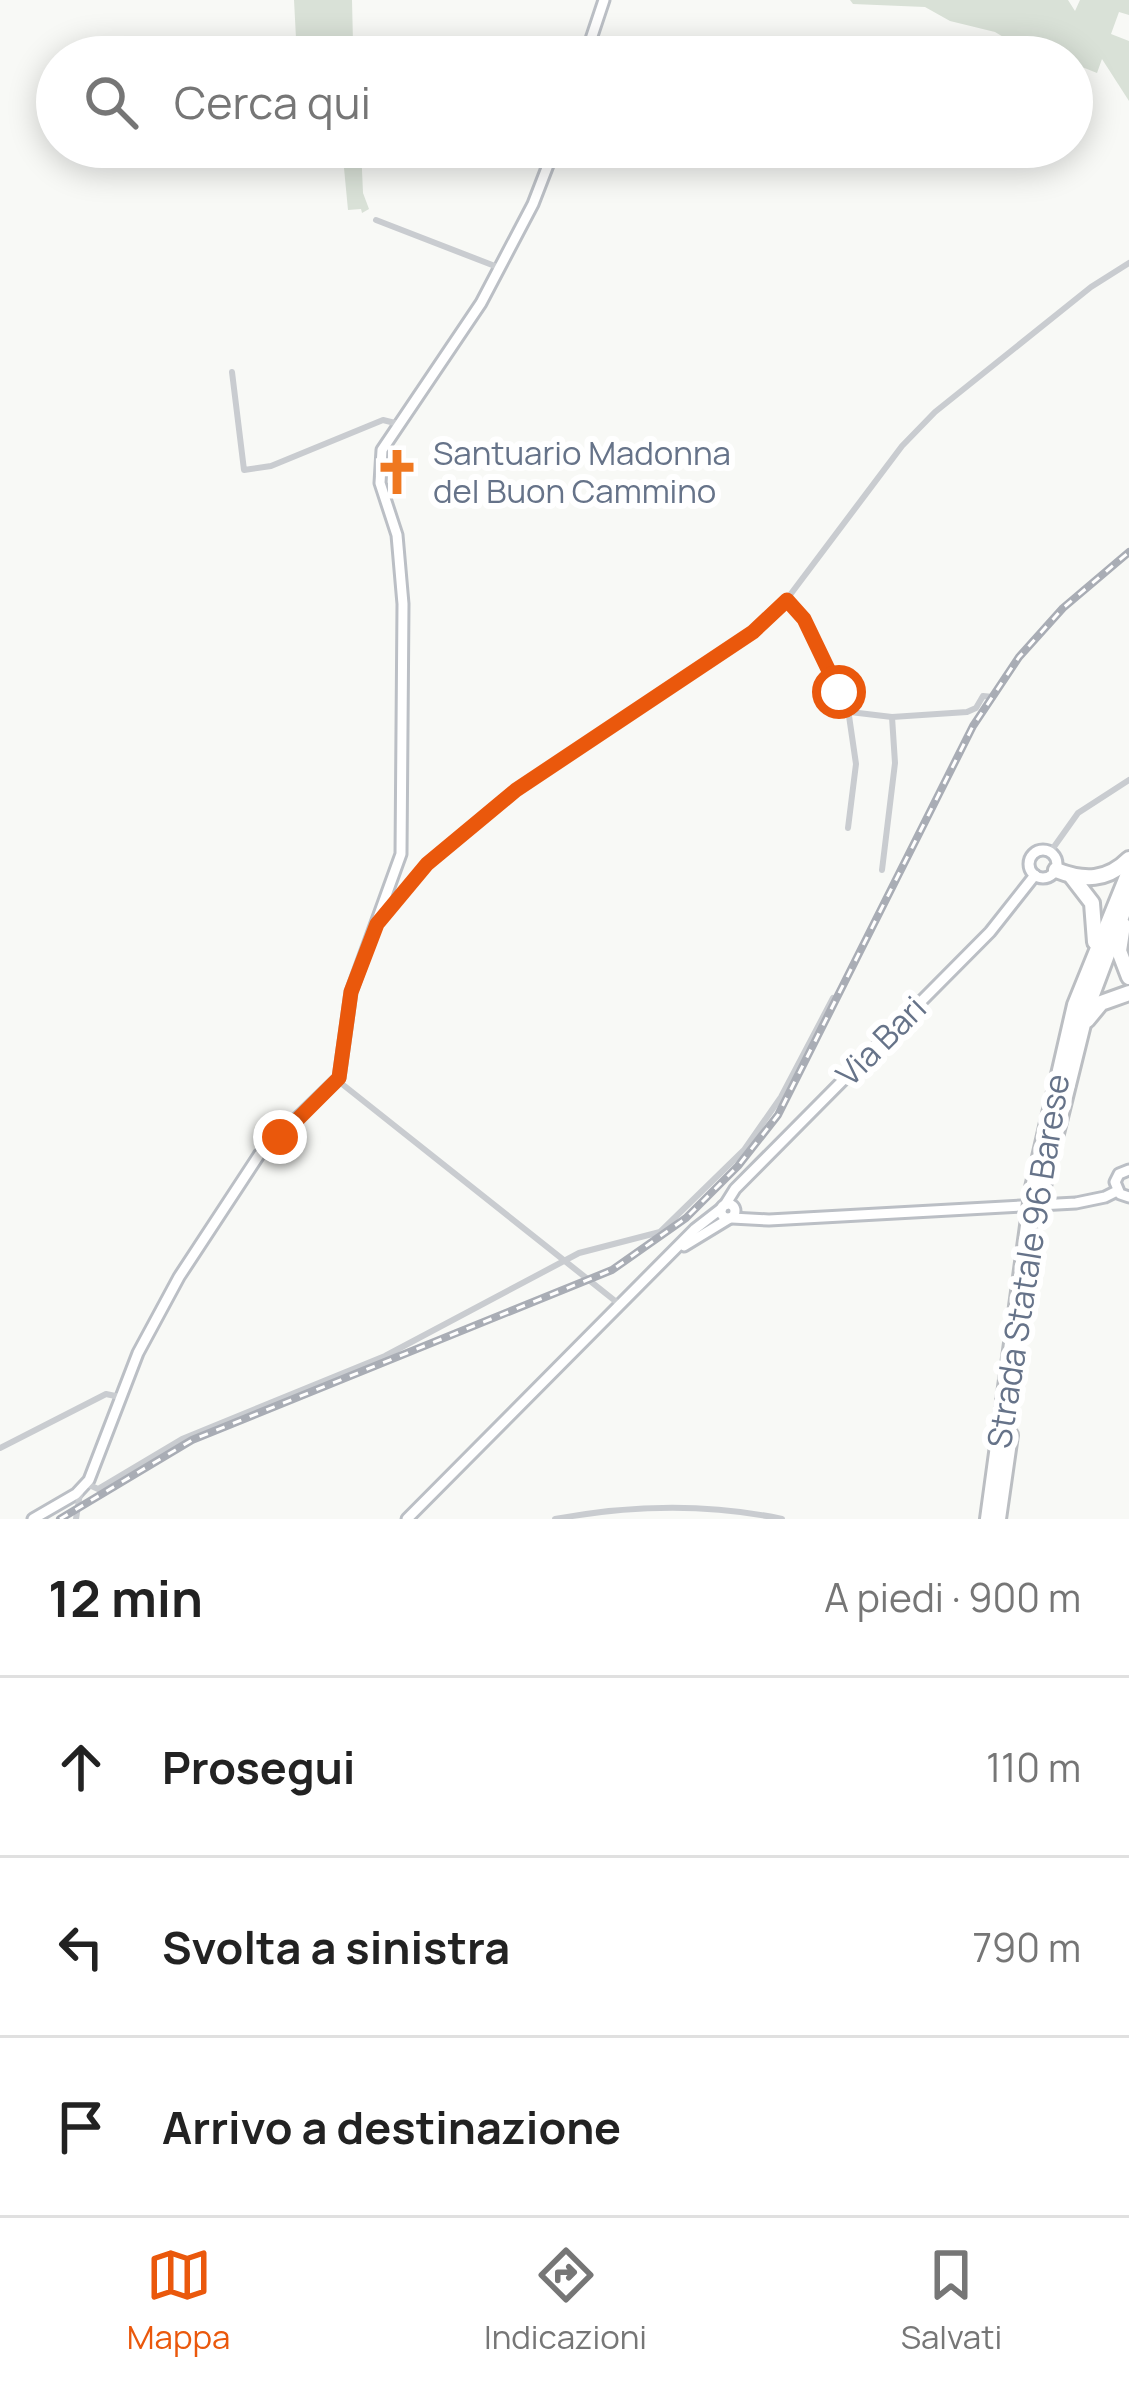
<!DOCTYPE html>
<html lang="it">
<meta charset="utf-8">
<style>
:root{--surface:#fff;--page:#f2f2f2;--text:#222;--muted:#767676;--line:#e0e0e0;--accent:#ea580c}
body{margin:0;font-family:Manrope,sans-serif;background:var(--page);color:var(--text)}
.stop{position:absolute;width:36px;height:36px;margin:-27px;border:9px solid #ea580c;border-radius:50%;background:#fff}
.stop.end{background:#ea580c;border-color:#fff;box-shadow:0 3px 12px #0008}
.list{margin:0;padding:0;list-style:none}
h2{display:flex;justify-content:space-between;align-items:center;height:156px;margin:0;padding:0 48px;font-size:51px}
h2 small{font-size:39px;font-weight:400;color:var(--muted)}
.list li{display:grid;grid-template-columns:78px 1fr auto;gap:36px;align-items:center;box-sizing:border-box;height:180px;padding:0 48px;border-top:3px solid var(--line)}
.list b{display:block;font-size:45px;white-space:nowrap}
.list em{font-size:39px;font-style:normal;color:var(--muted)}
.icon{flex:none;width:66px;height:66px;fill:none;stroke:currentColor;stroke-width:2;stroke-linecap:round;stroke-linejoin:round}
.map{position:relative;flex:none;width:1129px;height:1519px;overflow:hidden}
.search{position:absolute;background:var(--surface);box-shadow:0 6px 30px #0003;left:36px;right:36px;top:36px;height:132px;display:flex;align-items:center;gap:30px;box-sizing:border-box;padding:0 42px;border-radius:66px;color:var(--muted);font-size:45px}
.sheet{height:696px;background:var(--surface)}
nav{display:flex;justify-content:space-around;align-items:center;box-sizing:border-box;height:168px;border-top:3px solid var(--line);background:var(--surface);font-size:33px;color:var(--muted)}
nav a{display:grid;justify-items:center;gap:6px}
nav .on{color:var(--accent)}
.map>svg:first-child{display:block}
</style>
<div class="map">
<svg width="1129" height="1519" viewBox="0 0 1129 1519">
<rect width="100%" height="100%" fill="#f8f9f6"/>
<!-- green -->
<g fill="#d9e1d7">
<path d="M 294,0 L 352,0 L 353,43 L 374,57 L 297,57 Z"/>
<path d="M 850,0 L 1068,0 L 1075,11 L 1080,0 L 1129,0 L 1129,15 L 1119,12 L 1111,34 L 1129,41 L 1129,101 L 1102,59 L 1097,73 L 1072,63 L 1072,57 L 1037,57 L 995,32 L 950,21 L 925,7 L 853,4 Z"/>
<path d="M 342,147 L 361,147 L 363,193 L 369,209 L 362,213 L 361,209 L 348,210 Z"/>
</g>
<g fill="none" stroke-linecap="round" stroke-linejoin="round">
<defs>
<g id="secondary">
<path d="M 585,57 L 604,0"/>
<circle cx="1043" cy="864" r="14"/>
<path d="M 1129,1170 L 1119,1174 L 1115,1182 L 1120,1194 L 1129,1197"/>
<circle cx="728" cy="1211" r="7"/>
<path d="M 725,1205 L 735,1189 L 990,932 L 1035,875"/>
<path d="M 732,1218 L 769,1220 L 1076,1203 L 1105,1197 L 1117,1191"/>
<path d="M 684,1246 L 730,1218"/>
<path d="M 33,1519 L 76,1494 L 89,1480 L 138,1353 L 179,1277 L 259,1155 L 339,1078 L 351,992 L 401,854 L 403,604 L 397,535 L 380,483 L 382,450 L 481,303 L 533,204 L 555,147"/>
<path d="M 407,1519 L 695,1229 L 722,1208"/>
</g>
<g id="highway">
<path d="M 1056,870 C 1084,881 1107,881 1129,859"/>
<path d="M 1072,877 L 1092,903 L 1095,942"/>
<path d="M 1123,925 L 1119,951 L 1129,977"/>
<path d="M 1087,1020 L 1101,1003 L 1129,993"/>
<path d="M 1032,1192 L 1075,1005 L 1129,872"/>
<path d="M 1041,1194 L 1087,1008 L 1129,896"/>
<path d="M 988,1519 L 1030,1211"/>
<path d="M 998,1519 L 1010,1435"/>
</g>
</defs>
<!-- secondary casing -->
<use href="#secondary" stroke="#bbbfc5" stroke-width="15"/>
<!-- highway casing -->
<use href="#highway" stroke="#bbbec2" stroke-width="20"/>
<!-- street -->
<g stroke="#c9ccd0" stroke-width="6">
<path d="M 376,220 L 500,268"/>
<path d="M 232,372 L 244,470 L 271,466 L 383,420 L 399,424"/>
<path d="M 787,600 L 804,619 L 850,712 L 892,717 L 967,712 L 976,708 L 983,696 L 993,697"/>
<path d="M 848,828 L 856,764 L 848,709"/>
<path d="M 1051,851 L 1078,813 L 1129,780"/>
<path d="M 882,870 L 895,763 L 892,717"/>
<path d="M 379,921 L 427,864 L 516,790 L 753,632 L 787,599 L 902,446 L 935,412 L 1091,287 L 1129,263"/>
<path d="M 337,1080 L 619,1304"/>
<path d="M 0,1448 L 106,1394 L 120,1397"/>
<path d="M 85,1483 L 98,1489 L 182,1439 L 385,1356 L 579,1253 L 660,1232 L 744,1150 L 781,1097 L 833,998"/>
<path d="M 76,1519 L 80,1493"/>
<path d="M 555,1519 C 630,1505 707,1503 782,1519"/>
</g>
<!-- secondary -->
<use href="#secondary" stroke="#fff" stroke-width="9"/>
<!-- highway -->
<use href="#highway" stroke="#fff" stroke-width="14"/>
<defs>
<path id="rail" d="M 60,1519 L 192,1440 L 612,1270 L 686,1218 L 738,1166 L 778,1115 L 973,726 L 1019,657 L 1063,608 L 1129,552"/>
</defs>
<!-- rail casing -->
<use href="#rail" stroke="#a9adb5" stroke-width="8"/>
<!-- rail -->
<use href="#rail" stroke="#fff" stroke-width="3" stroke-dasharray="9" stroke-linecap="butt"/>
<defs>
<path id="highway-bridge" d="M 1030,1211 L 1032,1192"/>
</defs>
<!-- highway-bridge casing -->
<use href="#highway-bridge" stroke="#bbbec2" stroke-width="20" stroke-linecap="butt"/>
<!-- highway-bridge -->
<use href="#highway-bridge" stroke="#fff" stroke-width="14"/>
</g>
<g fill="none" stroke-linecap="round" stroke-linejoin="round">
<!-- route -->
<path stroke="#ea580c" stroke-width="15" d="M 280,1137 L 339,1078 L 351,992 L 377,924 L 427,864 L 516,790 L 753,632 L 787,600 L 804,619 L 839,692"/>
</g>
<!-- icons -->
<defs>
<symbol id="church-bare" viewBox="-9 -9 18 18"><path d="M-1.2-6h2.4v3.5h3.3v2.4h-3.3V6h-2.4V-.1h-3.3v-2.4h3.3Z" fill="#ef7820" stroke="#fff" stroke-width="2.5" paint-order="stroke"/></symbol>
</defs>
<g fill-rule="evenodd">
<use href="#church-bare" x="364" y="439" width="66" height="66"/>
</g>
<g text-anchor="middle" stroke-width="12" stroke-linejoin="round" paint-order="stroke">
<!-- poi labels -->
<g font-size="33" fill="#667389" stroke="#fff" text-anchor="start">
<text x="433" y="465">Santuario Madonna<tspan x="433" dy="38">del Buon Cammino</tspan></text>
</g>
<!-- street labels -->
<g font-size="33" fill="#667389" stroke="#fff">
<text transform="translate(881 1041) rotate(-45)" y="12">Via Bari</text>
<text transform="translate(1028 1261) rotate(-81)" y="12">Strada Statale 96 Barese</text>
</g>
</g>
</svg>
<div class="stop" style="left:839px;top:692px"></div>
<div class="stop end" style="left:280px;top:1137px"></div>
<div class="search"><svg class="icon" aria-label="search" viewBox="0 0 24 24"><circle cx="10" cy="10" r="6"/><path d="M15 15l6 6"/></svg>Cerca qui</div>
</div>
<section class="sheet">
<h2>12 min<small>A piedi · 900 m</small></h2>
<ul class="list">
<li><svg class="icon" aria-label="ahead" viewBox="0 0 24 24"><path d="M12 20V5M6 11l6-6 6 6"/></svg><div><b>Prosegui</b></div><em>110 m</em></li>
<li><svg class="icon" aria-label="left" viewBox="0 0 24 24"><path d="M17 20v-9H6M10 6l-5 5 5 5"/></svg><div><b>Svolta a sinistra</b></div><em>790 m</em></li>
<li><svg class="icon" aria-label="arrive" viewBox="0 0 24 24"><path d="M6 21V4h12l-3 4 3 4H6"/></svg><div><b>Arrivo a destinazione</b></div></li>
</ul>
</section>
<nav>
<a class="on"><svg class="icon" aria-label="map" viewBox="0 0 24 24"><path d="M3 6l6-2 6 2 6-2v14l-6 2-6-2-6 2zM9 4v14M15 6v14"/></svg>Mappa</a>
<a><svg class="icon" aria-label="directions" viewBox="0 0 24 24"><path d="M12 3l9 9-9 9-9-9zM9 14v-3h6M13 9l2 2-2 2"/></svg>Indicazioni</a>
<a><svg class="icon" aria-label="saved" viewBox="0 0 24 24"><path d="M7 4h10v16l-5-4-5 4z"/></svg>Salvati</a>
</nav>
